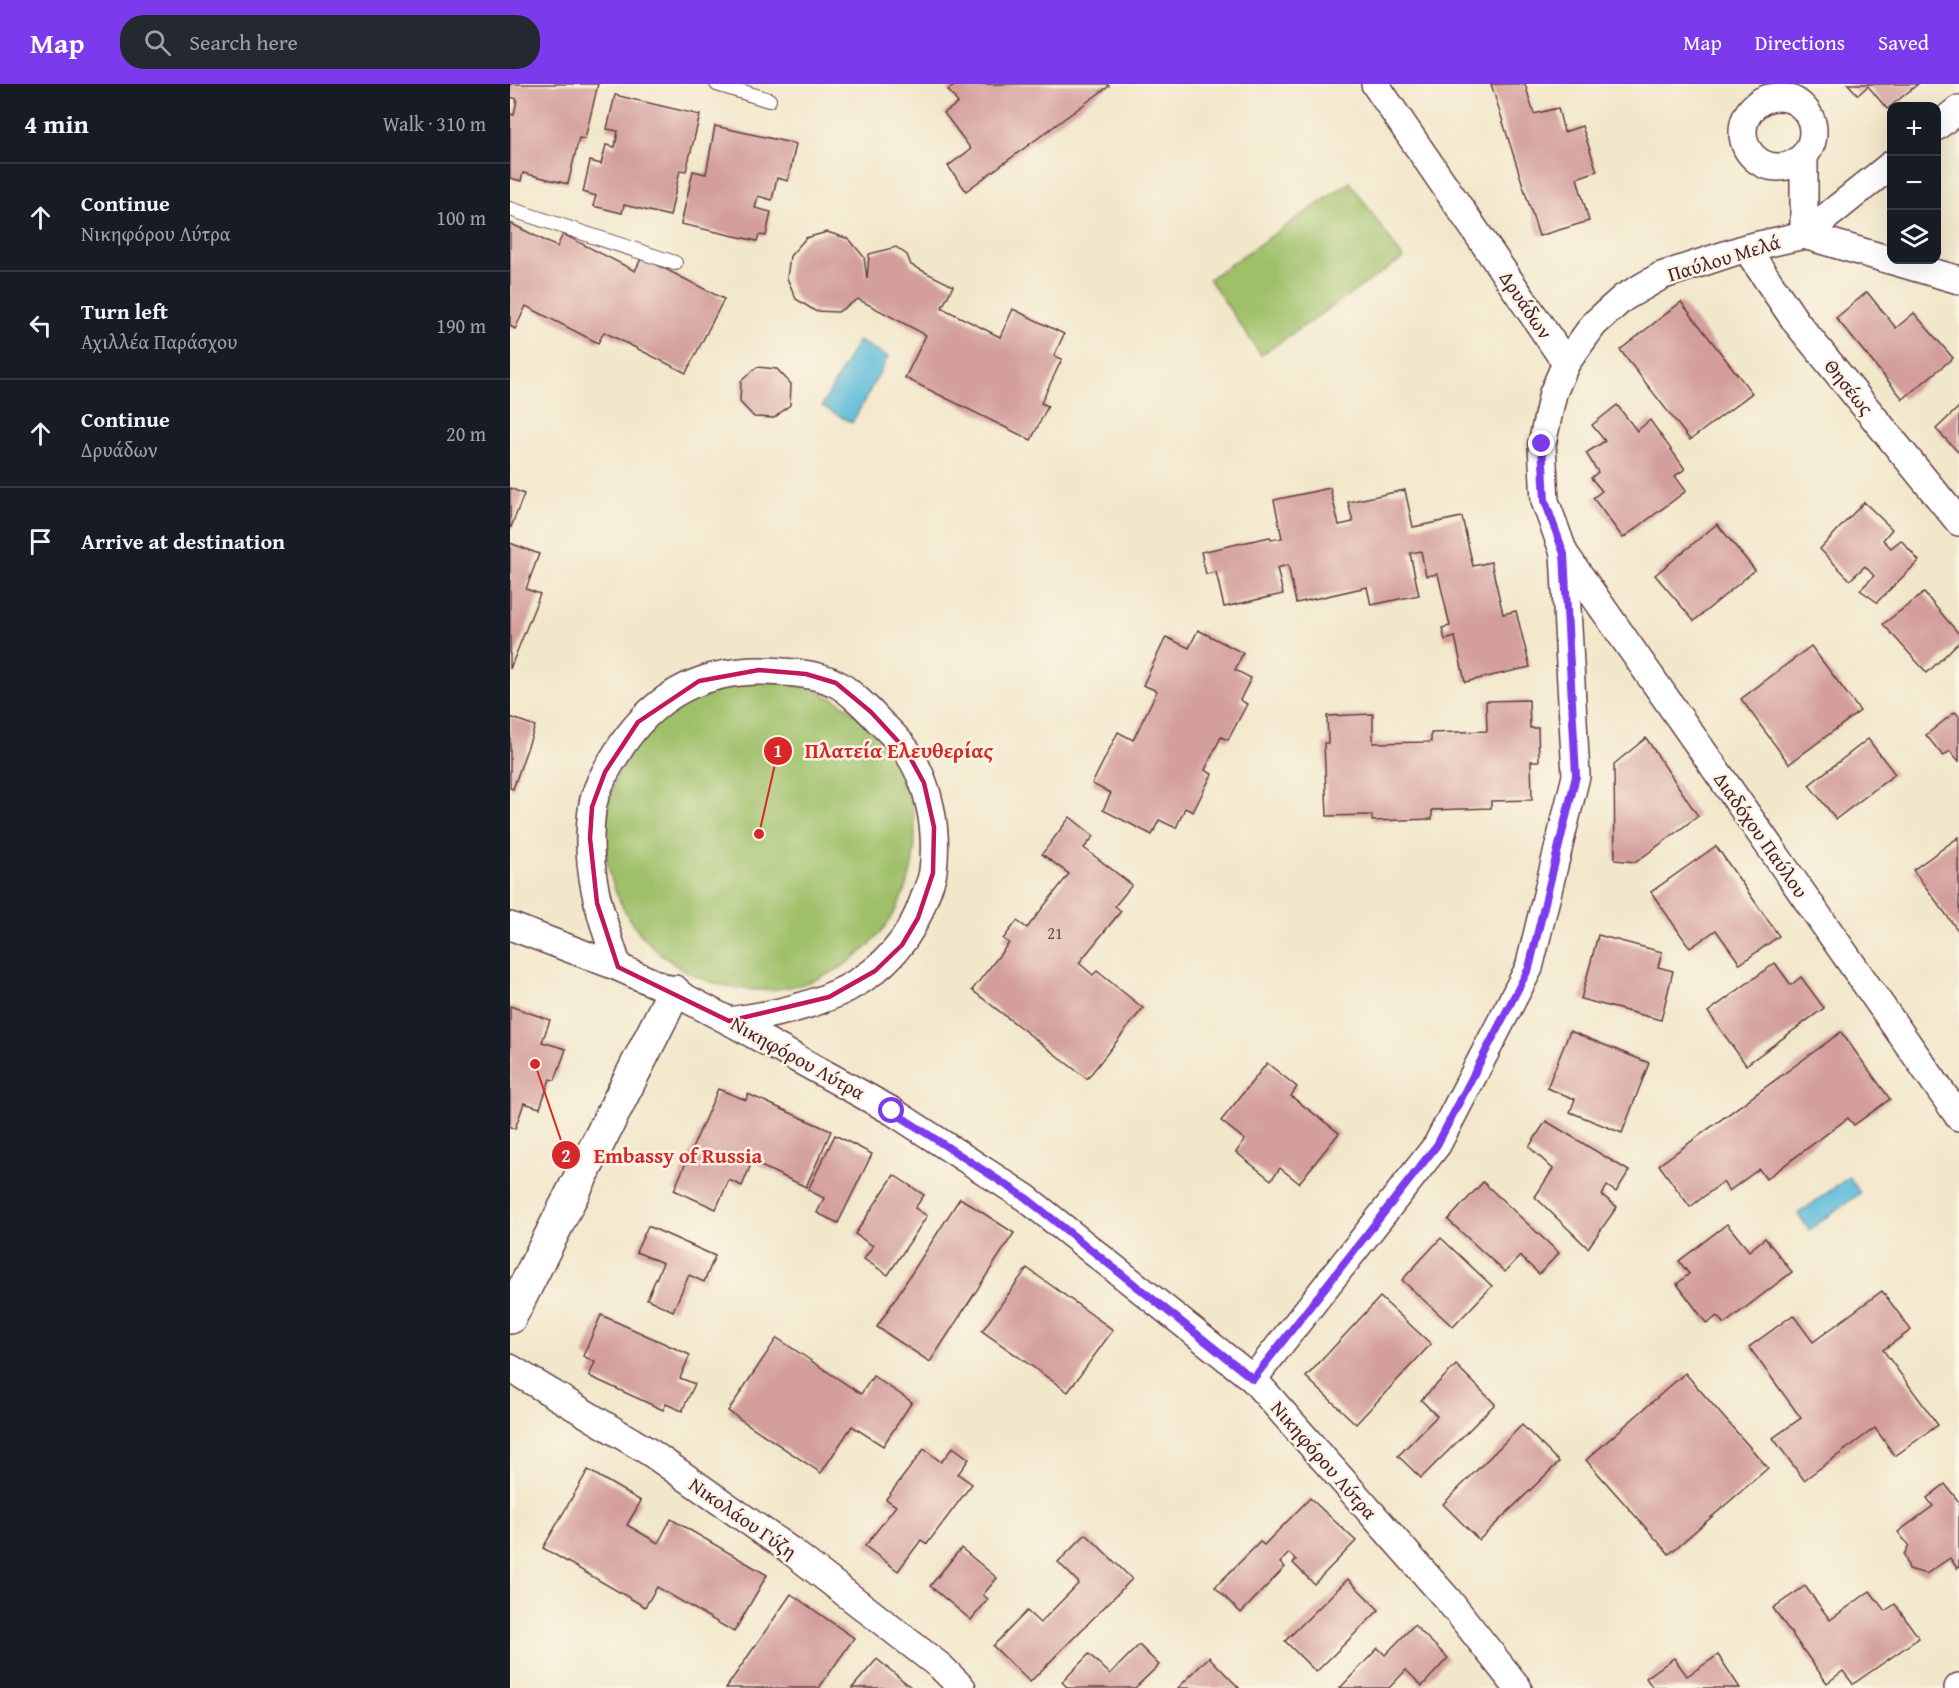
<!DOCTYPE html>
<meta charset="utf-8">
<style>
:root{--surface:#171b24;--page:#242831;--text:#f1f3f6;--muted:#9ea1a6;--line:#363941;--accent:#7c3aed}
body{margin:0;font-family:"Gentium Book Plus",serif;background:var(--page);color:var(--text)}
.controls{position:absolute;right:18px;top:18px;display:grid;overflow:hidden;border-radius:12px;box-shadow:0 6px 24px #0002}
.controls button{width:54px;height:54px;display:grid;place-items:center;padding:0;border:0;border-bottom:2px solid var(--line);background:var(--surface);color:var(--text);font:30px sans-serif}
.stop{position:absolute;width:18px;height:18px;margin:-14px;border:4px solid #7c3aed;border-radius:50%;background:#fff}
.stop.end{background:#7c3aed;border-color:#fff;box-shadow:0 2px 6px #0008}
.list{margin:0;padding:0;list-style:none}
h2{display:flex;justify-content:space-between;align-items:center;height:78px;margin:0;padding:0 24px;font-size:26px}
h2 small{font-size:20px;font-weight:400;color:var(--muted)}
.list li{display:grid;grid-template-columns:39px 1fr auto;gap:18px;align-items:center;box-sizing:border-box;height:108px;padding:0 24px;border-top:2px solid var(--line)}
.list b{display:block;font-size:22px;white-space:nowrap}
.list p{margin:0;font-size:20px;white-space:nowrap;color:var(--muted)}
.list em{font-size:20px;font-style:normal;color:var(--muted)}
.icon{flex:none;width:33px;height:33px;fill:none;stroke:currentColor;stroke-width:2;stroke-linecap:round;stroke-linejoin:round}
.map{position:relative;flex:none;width:1449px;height:1604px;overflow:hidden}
header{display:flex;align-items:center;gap:36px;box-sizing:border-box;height:84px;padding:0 30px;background:var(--accent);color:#fff}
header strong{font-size:28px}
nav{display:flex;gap:33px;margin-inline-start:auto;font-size:21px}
.search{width:420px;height:54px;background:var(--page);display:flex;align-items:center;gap:15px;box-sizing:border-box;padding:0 21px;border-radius:24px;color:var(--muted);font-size:22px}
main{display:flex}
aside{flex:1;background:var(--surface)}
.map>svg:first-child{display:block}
</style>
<header>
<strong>Map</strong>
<div class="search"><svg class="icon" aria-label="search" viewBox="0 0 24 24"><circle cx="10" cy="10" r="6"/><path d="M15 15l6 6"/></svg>Search here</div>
<nav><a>Map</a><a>Directions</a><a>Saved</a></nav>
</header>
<main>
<aside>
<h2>4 min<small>Walk · 310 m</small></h2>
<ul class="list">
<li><svg class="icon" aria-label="ahead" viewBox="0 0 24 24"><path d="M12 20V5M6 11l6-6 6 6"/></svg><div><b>Continue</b><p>Νικηφόρου Λύτρα</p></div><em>100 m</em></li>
<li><svg class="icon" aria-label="left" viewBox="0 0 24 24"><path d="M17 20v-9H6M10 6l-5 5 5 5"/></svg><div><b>Turn left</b><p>Αχιλλέα Παράσχου</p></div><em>190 m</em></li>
<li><svg class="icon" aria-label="ahead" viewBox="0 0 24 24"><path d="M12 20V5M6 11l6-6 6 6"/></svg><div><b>Continue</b><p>Δρυάδων</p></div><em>20 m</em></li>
<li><svg class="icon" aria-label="arrive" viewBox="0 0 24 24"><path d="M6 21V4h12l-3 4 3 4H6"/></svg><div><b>Arrive at destination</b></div></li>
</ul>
</aside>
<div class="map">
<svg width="1449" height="1604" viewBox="0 0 1449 1604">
<rect width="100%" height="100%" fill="#fcf5e5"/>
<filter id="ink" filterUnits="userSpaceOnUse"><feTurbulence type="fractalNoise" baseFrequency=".0167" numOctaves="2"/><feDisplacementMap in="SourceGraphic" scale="12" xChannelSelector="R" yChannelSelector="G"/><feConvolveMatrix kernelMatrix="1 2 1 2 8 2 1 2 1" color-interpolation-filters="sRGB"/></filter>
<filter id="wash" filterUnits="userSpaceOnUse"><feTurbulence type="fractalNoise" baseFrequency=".008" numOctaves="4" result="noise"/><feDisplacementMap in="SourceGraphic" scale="24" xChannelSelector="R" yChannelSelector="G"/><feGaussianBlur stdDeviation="1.35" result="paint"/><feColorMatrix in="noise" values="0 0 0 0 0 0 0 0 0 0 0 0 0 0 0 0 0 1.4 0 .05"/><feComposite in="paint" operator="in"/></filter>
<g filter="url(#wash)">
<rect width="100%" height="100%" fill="#f1e7ca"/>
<!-- green -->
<g fill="#9fc069" stroke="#74704a" stroke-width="1.5">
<path d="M 840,98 L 893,174 L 751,271 L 699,195 Z"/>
<circle cx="250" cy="751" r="155"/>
</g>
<!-- water -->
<g fill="#5cbbda" stroke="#536d82" stroke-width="1.5">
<path d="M 348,257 L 378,273 L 342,339 L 312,322 Z"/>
<path d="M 1339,1093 L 1350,1109 L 1299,1146 L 1288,1130 Z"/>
</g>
<g id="blocks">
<!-- building -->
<g fill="#d39e9b">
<path d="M 0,0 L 88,0 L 75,55 L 69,54 L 58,100 L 13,89 L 11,97 L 0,94 L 0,30 L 4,31 L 7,15 L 0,13 Z"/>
<path d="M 447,0 L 597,0 L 599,2 L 456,107 L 438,82 L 461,65 L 434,29 L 448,19 L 438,6 Z"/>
<path d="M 981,0 L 1015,0 L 1024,30 L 1048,24 L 1054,48 L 1072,42 L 1087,87 L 1067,94 L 1079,137 L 1029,152 Z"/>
<path d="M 1338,0 L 1408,0 L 1377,25 L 1358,2 L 1348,11 Z"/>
<path d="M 105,11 L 190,31 L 176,87 L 170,86 L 160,132 L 114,121 L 112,129 L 83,122 L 86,112 L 73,108 L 80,77 L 91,80 L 96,61 L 105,63 L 108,47 L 97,45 Z"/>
<path d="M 205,42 L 286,60 L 278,97 L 267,94 L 262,116 L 248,112 L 245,124 L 261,128 L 256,152 L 249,151 L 247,157 L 171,140 L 183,87 L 196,90 Z"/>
<path d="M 0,139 L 47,163 L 53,150 L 125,187 L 132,173 L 214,215 L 176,289 L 94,248 L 88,259 L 16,222 L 5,245 L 0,242 Z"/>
<path d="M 317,148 L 339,155 L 354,173 L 357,195 L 359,170 L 386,163 L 397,171 L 401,181 L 443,202 L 432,224 L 490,253 L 503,225 L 554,250 L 544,272 L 552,275 L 531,319 L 538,322 L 521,356 L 395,294 L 416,251 L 348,215 L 328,228 L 305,227 L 286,215 L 277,194 L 280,172 L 296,154 Z"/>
<path d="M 1357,208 L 1386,244 L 1404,229 L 1443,274 L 1393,315 L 1326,234 Z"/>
<path d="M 1171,218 L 1242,309 L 1180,356 L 1110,266 Z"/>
<path d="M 247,283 L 267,285 L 281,300 L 280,321 L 264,334 L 244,333 L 230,318 L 231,297 Z"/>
<path d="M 1107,321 L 1127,347 L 1140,336 L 1175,385 L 1165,392 L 1176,407 L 1113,454 L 1083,414 L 1092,407 L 1081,394 L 1088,388 L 1076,369 L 1095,357 L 1082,341 Z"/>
<path d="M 1449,323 L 1449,369 L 1426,345 Z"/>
<path d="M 0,404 L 14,410 L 0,446 Z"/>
<path d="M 820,404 L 829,441 L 843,438 L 838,418 L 895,406 L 903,443 L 952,433 L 963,482 L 981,478 L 993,530 L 1006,527 L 1020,583 L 955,598 L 945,553 L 935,556 L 932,544 L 940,542 L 928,490 L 916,492 L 911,467 L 900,469 L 909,511 L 861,521 L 857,503 L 786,519 L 778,481 L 767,484 L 773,510 L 714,523 L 706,488 L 696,490 L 691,468 L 760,453 L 761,456 L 772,454 L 764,416 Z"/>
<path d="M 1354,418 L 1382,445 L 1373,456 L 1381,464 L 1391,456 L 1409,477 L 1367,518 L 1350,506 L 1364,492 L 1355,482 L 1340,496 L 1310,465 Z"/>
<path d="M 1207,440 L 1245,486 L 1184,537 L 1145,491 Z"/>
<path d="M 0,459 L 29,470 L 16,505 L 30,510 L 0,585 Z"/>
<path d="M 1414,509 L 1449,550 L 1449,558 L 1417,589 L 1373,540 Z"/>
<path d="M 688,546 L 733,569 L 725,586 L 741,594 L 730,616 L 737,620 L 718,656 L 711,653 L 695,686 L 702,690 L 683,728 L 675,724 L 666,744 L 649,736 L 642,751 L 593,726 L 601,709 L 582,700 L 608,648 L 623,656 L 647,607 L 633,601 L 656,553 L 679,564 Z"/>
<path d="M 1301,562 L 1350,627 L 1279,680 L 1231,615 Z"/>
<path d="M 1019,616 L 1020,644 L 1028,644 L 1029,677 L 1021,677 L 1022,716 L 981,717 L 981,724 L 922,726 L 922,735 L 862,737 L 862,731 L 817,732 L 814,659 L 818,659 L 817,632 L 863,630 L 863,659 L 921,658 L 921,649 L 977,647 L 976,617 Z"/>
<path d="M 1445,628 L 1449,632 L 1449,677 L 1440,667 L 1433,672 L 1416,651 Z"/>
<path d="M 0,633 L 25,642 L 3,705 L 0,704 Z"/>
<path d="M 1136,654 L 1188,732 L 1126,778 L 1105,776 L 1104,680 Z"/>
<path d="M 1358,655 L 1385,690 L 1326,735 L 1299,701 Z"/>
<path d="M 560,733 L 584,752 L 574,764 L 622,801 L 605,822 L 611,827 L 569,879 L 583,891 L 587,887 L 633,924 L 577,995 L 462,906 L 499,859 L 493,855 L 507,837 L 517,844 L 559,790 L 532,770 Z"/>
<path d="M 1449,753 L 1449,848 L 1403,786 Z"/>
<path d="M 1206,762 L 1269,852 L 1230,880 L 1206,846 L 1180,864 L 1141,808 Z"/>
<path d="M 1088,851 L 1152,868 L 1148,883 L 1163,887 L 1151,936 L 1071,915 Z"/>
<path d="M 1265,879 L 1281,901 L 1291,893 L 1314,924 L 1236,981 L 1198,928 Z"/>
<path d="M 0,922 L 40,936 L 32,958 L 56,965 L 45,996 L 40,995 L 30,1024 L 14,1019 L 5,1045 L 0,1043 Z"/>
<path d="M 1060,947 L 1139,979 L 1112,1049 L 1060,1028 L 1065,1015 L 1037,1004 Z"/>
<path d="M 1331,948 L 1380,1015 L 1344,1041 L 1338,1034 L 1256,1095 L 1249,1085 L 1219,1107 L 1213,1098 L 1180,1123 L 1149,1081 Z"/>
<path d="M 757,979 L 787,1003 L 781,1012 L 829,1049 L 789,1099 L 770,1084 L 761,1096 L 726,1068 L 735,1056 L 711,1037 Z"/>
<path d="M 208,1005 L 236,1016 L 238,1010 L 321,1047 L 296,1103 L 242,1078 L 232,1102 L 219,1096 L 206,1125 L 164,1106 Z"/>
<path d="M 1036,1037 L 1119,1087 L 1106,1108 L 1097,1102 L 1092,1111 L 1107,1123 L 1078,1164 L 1025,1113 L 1043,1085 L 1019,1063 Z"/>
<path d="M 325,1051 L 362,1070 L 328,1139 L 307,1129 L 314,1114 L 298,1106 Z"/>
<path d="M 384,1091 L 414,1111 L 405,1124 L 417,1132 L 378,1191 L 354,1175 L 363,1162 L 345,1150 Z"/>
<path d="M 973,1098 L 1049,1169 L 1029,1190 L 1010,1172 L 995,1188 L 938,1136 Z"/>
<path d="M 450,1114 L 504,1149 L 420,1278 L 367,1243 Z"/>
<path d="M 1217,1140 L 1239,1167 L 1255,1154 L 1282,1188 L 1214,1240 L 1207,1232 L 1197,1240 L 1167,1200 L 1179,1190 L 1169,1177 Z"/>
<path d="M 138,1142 L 205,1172 L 194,1198 L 179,1191 L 163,1227 L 137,1215 L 153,1179 L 126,1168 Z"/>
<path d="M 931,1154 L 982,1202 L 943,1243 L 892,1196 Z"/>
<path d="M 517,1184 L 603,1246 L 558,1308 L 472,1247 Z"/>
<path d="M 1372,1207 L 1401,1246 L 1373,1266 L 1428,1341 L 1385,1372 L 1365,1344 L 1294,1396 L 1263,1354 L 1291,1334 L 1239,1263 L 1283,1231 L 1303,1258 Z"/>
<path d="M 870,1213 L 921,1260 L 846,1340 L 796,1293 Z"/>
<path d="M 91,1231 L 180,1271 L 170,1294 L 185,1300 L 172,1327 L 156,1320 L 153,1326 L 79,1292 L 85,1278 L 73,1272 Z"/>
<path d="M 267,1254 L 351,1310 L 363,1292 L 402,1318 L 373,1362 L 342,1342 L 311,1389 L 218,1327 Z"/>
<path d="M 946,1281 L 985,1320 L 911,1394 L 888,1372 L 927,1332 L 911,1316 Z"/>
<path d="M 1175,1289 L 1258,1384 L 1159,1470 L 1076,1376 Z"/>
<path d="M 1012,1341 L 1049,1378 L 969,1456 L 933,1420 Z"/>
<path d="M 443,1363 L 459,1375 L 448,1390 L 462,1400 L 417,1460 L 411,1456 L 388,1487 L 355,1462 L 386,1422 L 376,1415 L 414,1365 L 431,1378 Z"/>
<path d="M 78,1386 L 131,1417 L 117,1441 L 148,1459 L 161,1435 L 257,1491 L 224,1548 L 147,1503 L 135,1523 L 33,1464 Z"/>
<path d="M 1435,1400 L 1449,1418 L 1449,1483 L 1447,1484 L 1440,1474 L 1416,1490 L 1399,1485 L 1394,1470 L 1399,1462 L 1388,1448 L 1423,1422 L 1417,1414 Z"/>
<path d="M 800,1414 L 846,1457 L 804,1500 L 783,1479 L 786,1476 L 779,1469 L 770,1479 L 775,1483 L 731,1529 L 705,1503 L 750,1458 L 754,1461 Z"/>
<path d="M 576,1450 L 622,1495 L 520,1598 L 483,1562 L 517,1527 L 530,1539 L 569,1499 L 548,1478 Z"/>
<path d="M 451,1464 L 487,1494 L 473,1511 L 478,1515 L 461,1536 L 420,1502 Z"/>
<path d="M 838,1495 L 869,1526 L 806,1588 L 775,1557 Z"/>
<path d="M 1295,1502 L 1320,1536 L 1360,1507 L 1375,1527 L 1385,1520 L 1409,1554 L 1343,1600 L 1333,1587 L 1317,1599 L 1263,1524 Z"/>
<path d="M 281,1510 L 344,1554 L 309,1604 L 216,1604 Z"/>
<path d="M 904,1541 L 938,1574 L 912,1602 L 896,1586 L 879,1604 L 830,1604 L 868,1564 L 875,1571 Z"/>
<path d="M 629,1561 L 649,1581 L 625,1604 L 558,1604 L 552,1598 L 579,1570 L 600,1590 Z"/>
<path d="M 1208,1571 L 1230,1604 L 1143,1604 L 1136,1594 L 1164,1574 L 1177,1592 Z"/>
<path d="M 699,1573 L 729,1604 L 668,1604 Z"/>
<path d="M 367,1575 L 402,1604 L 342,1604 Z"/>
</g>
</g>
</g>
<g filter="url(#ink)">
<use href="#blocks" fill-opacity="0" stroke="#633d43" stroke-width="1.5"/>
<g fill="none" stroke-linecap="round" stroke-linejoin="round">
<defs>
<g id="service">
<path d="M 207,0 L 259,16"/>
<path d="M 0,125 L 165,179"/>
</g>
<g id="minor">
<path d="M 865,0 L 1056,279 L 1043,309 L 1032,360 L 1035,417 L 1054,469 L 1449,1033"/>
<circle cx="1268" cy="48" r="35"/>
<path d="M 1426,43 L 1449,25"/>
<path d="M 1294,73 L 1294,151"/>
<path d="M 1294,151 L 1449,196"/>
<path d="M 1236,164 L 1286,238 L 1449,438"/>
<path d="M 1056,279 L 1084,240 L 1113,214 L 1151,192 L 1236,164 L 1294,151 L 1382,80"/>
<path d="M 0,842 L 108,883 L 164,908 L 219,937 L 382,1027 L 516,1114 L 743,1295 L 939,1517 L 1008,1604"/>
<path d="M 108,883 C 90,830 74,784 82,726 C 84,707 95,688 105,672 C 143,608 199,581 273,588 C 290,589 309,591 325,599 C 338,605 359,626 369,637 C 378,646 388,655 396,666 C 420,699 428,747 423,787 C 422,796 417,806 414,815 C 385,902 302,926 219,937"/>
<path d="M 0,1284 L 141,1369 L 281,1467 L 431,1583 L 452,1604"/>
<path d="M 743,1295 L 927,1061 L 1019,884 L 1066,692 L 1054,469"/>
<path d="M 1448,1604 L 1449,1603"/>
</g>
<path id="tertiary" d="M 0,1233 L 164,908"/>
</defs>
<!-- service casing -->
<use href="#service" stroke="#633d43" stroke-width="16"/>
<!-- minor casing -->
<use href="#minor" stroke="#633d43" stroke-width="30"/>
<!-- tertiary casing -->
<use href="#tertiary" stroke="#633d43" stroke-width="36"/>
<!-- service -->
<use href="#service" stroke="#fff" stroke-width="14"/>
<!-- minor -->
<use href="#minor" stroke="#fff" stroke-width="27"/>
<!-- tertiary -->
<use href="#tertiary" stroke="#fff" stroke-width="33"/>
</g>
</g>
<g fill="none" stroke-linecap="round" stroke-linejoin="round" filter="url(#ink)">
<!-- route -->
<path stroke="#7c3aed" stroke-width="8" d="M 382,1027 L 516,1114 L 743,1295 L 927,1061 L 1019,884 L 1066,692 L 1054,470 L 1035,417 L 1032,360"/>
</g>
<!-- marked area -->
<path fill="none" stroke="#c2185b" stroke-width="4.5" stroke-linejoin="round" d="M 249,586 L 296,590 L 326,599 L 361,628 L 396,666 L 414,699 L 424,743 L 423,789 L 408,834 L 392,861 L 365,887 L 319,913 L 219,937 L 108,883 L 87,819 L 80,754 L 82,723 L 95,688 L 128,638 L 189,597 Z"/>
<g text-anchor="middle" stroke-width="5" stroke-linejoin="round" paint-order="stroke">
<!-- number labels -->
<g font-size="16" fill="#6c3f47">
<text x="545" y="855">21</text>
</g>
<!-- street labels -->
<g font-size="20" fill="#4a1f2b" stroke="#fcf5e5">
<text transform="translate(1214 174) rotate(-17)" y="7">Παύλου Μελά</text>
<text transform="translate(1016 221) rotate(56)" y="7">Δρυάδων</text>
<text transform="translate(1339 303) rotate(51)" y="7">Θησέως</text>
<text transform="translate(1251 751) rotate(55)" y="7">Διαδόχου Παύλου</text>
<text transform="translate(288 974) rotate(29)" y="7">Νικηφόρου Λύτρα</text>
<text transform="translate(814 1376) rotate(49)" y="7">Νικηφόρου Λύτρα</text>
<text transform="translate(233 1434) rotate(35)" y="7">Νικολάου Γύζη</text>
</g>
</g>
<!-- callouts -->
<path fill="none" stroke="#d62828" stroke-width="2" d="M249 750L268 667M25 980L56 1071"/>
<g fill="#d62828" stroke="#fcf5e5" stroke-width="2">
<circle cx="249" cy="750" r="6"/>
<circle cx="25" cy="980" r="6"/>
<circle cx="268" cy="667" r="15"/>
<circle cx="56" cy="1071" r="15"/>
</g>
<g font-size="18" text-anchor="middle" font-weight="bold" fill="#fff">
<text x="268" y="673">1</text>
<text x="56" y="1078">2</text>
</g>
<g font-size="21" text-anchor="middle" font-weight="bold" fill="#d62828" stroke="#fcf5e5" stroke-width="5" stroke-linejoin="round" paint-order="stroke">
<text x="389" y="674">Πλατεία Ελευθερίας</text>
<text x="168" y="1079">Embassy of Russia</text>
</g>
</svg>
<div class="controls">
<button>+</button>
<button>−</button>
<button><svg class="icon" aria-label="layers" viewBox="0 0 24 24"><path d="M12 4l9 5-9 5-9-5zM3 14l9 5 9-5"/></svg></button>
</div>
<div class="stop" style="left:382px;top:1027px"></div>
<div class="stop end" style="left:1032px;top:360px"></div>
</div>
</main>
